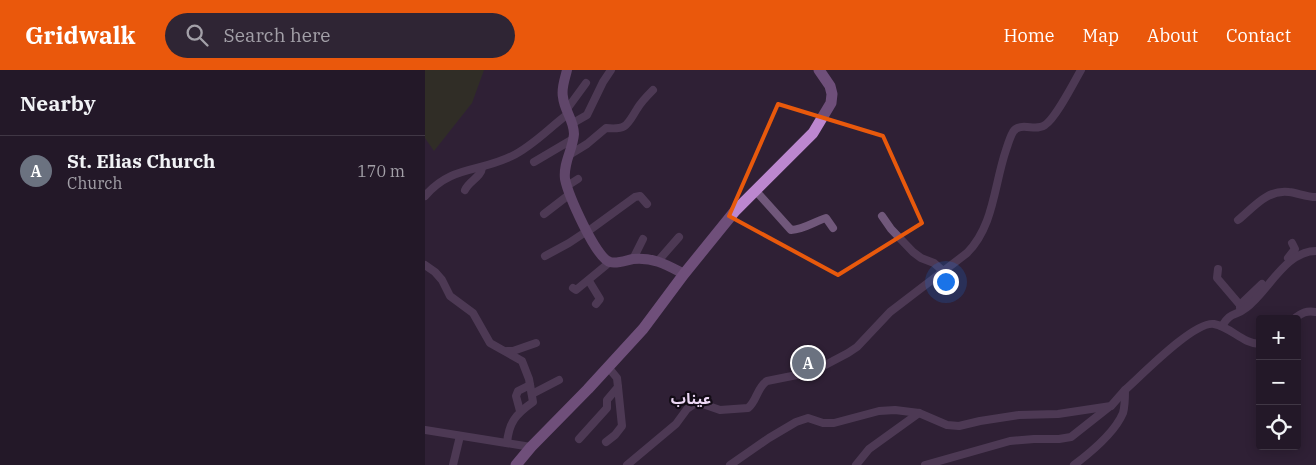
<!DOCTYPE html>
<meta charset="utf-8">
<style>
:root{--surface:#231828;--page:#2f2534;--text:#f1f3f6;--muted:#a3a0a8;--line:#403745;--accent:#ea580c}
body{margin:0;font-family:"IBM Plex Serif","Noto Sans Arabic",serif;background:var(--page);color:var(--text)}
.controls{position:absolute;right:15px;bottom:15px;display:grid;overflow:hidden;border-radius:5px;box-shadow:0 2px 12px #0003}
.controls button{width:45px;height:45px;display:grid;place-items:center;padding:0;border:0;border-bottom:1px solid var(--line);background:var(--surface);color:var(--text);font:25px sans-serif}
.you{position:absolute;left:520px;top:211px;width:18px;height:18px;margin:-12px;border:4px solid #fff;border-radius:50%;background:#1a73e8;box-shadow:0 0 0 8px #1a73e833}
.badge{display:grid;place-items:center;width:32px;height:32px;border-radius:50%;background:var(--accent);color:#fff;font-size:16px;font-weight:700}
.pin{position:absolute;translate:-50% -50%;border:2px solid #fff;box-shadow:0 1px 5px #0006}
.list{margin:0;padding:0;list-style:none}
h2{display:flex;justify-content:space-between;align-items:center;height:65px;margin:0;padding:0 20px;font-size:21px}
h2 small{font-size:16px;font-weight:400;color:var(--muted)}
.list li{display:grid;grid-template-columns:32px 1fr auto;gap:15px;align-items:center;box-sizing:border-box;height:70px;padding:0 20px;border-top:1px solid var(--line)}
.list b{display:block;font-size:19px;white-space:nowrap}
.list p{margin:0;font-size:16px;white-space:nowrap;color:var(--muted)}
.list em{font-size:16px;font-style:normal;color:var(--muted)}
.icon{flex:none;width:28px;height:28px;fill:none;stroke:currentColor;stroke-width:2;stroke-linecap:round;stroke-linejoin:round}
.map{position:relative;flex:none;width:891px;height:395px;overflow:hidden}
header{display:flex;align-items:center;gap:30px;box-sizing:border-box;height:70px;padding:0 25px;background:var(--accent);color:#fff}
header strong{font-size:24px}
nav{display:flex;gap:28px;margin-inline-start:auto;font-size:18px}
.search{width:350px;height:45px;background:var(--page);display:flex;align-items:center;gap:12px;box-sizing:border-box;padding:0 18px;border-radius:28px;color:var(--muted);font-size:19px}
main{display:flex}
aside{flex:1;background:var(--surface)}
.map>svg:first-child{display:block}
</style>
<header>
<strong>Gridwalk</strong>
<div class="search"><svg class="icon" aria-label="search" viewBox="0 0 24 24"><circle cx="10" cy="10" r="6"/><path d="M15 15l6 6"/></svg>Search here</div>
<nav><a>Home</a><a>Map</a><a>About</a><a>Contact</a></nav>
</header>
<main>
<aside>
<h2>Nearby<small></small></h2>
<ul class="list">
<li><span class="badge" style="background:#6b7280">A</span><div><b>St. Elias Church</b><p>Church</p></div><em>170 m</em></li>
</ul>
</aside>
<div class="map">
<svg width="891" height="395" viewBox="0 0 891 395">
<rect width="100%" height="100%" fill="#2f2035"/>
<!-- green -->
<path fill="#313d16" d="M 0,0 L 59,0 L 47,33 L 9,81 L 0,68 Z"/>
<g fill="none" stroke-linecap="round" stroke-linejoin="round">
<!-- street -->
<g stroke="#71587b" stroke-width="8">
<path d="M 142,39 L 161,13"/>
<path d="M 148,53 L 162,45 L 178,12 L 186,0"/>
<path d="M 144,85 L 162,74 L 181,58 C 202,60 202,55 212,39 C 216,32 222,26 228,20"/>
<path d="M 109,92 L 148,69"/>
<path d="M 142,116 L 153,109"/>
<path d="M 40,120 C 44,111 56,107 57,98"/>
<path d="M 330,120 L 366,160 C 380,159 388,152 401,148 L 408,158"/>
<path d="M 0,126 C 27,95 53,103 87,86 C 108,76 125,57 143,44"/>
<path d="M 119,144 L 145,124"/>
<path d="M 457,146 L 466,159 L 488,182 L 496,188 L 509,193 L 518,201"/>
<path d="M 813,150 C 828,138 842,119 864,122 C 873,123 881,127 891,127"/>
<path d="M 162,162 L 210,127 L 215,126 L 222,134"/>
<path d="M 120,186 L 144,173 L 162,161"/>
<path d="M 863,188 L 870,179 L 867,173"/>
<path d="M 208,189 L 218,169"/>
<path d="M 233,191 L 254,167"/>
<path d="M 0,195 L 10,202 L 17,210 L 25,226 L 48,243 L 65,273 L 97,291 L 104,309 L 108,332 C 91,344 84,352 82,373"/>
<path d="M 793,199 L 792,208 L 815,235 L 815,238"/>
<path d="M 164,211 L 175,229 L 171,234"/>
<path d="M 148,218 L 151,220 L 185,192"/>
<path d="M 815,235 L 837,214"/>
<path d="M 869,249 C 876,243 882,240 891,242"/>
<path d="M 797,256 C 806,241 810,247 821,238 C 843,222 860,181 891,181"/>
<path d="M 82,281 L 88,281 L 111,273"/>
<path d="M 107,324 L 134,310"/>
<path d="M 95,341 L 91,326 L 93,321 L 105,315"/>
<path d="M 0,360 L 106,377"/>
<path d="M 154,369 L 182,338 L 182,330 L 193,317 L 192,308 L 183,297"/>
<path d="M 181,372 L 190,365 L 197,356 L 193,317"/>
<path d="M 28,395 L 35,366"/>
<path d="M 202,395 L 251,354 L 262,339 L 272,332 L 295,340 L 323,338 C 332,331 332,317 342,311 L 387,302 L 423,283 L 432,277 L 465,242 L 542,183 C 569,156 569,115 581,80 C 583,74 585,67 588,62 C 595,51 611,62 620,55 C 631,48 649,12 656,0"/>
<path d="M 305,395 L 344,368 L 371,352 L 383,348 L 398,353 L 409,353 L 454,341 L 470,340 L 494,343 L 522,355 L 534,356 L 555,351 L 594,345 L 633,344 L 686,336 L 700,320"/>
<path d="M 431,395 L 444,379 L 494,343"/>
<path d="M 500,395 L 585,371 L 609,369 L 634,369 L 646,367 L 684,337"/>
<path d="M 649,395 C 665,383 690,362 698,343 C 700,336 700,327 700,320 C 717,305 769,251 789,254 C 806,257 818,274 835,274"/>
</g>
<!-- secondary -->
<path stroke="#9c73aa" stroke-width="10" d="M 142,0 C 140,9 136,18 138,27 C 139,40 149,50 149,64 C 148,79 138,93 140,109 C 143,124 171,189 185,192 C 192,194 202,190 208,189 C 229,187 242,195 259,204"/>
<!-- primary -->
<path stroke="#bc87cf" stroke-width="11" d="M 91,395 L 106,377 L 163,319 L 218,259 L 259,204 L 310,141 L 388,63 L 406,33 L 407,24 L 405,16 L 394,0"/>
</g>
<!-- marked area -->
<path d="M0 0H891V395H0ZM 353,34 L 458,66 L 497,153 L 413,205 L 304,146 Z" fill="#2f2035" fill-opacity=".55" fill-rule="evenodd"/>
<path fill="none" stroke="#e8590c" stroke-width="4" stroke-linejoin="round" d="M 353,34 L 458,66 L 497,153 L 413,205 L 304,146 Z"/>
<g text-anchor="middle" stroke-width="4.5" stroke-linejoin="round" paint-order="stroke">
<!-- quarter labels -->
<g font-size="15" font-weight="bold" fill="#edd8f5" stroke="#130c16">
<text x="266" y="334">عيناب</text>
</g>
</g>
</svg>
<div class="controls">
<button>+</button>
<button>−</button>
<button><svg class="icon" aria-label="locate" viewBox="0 0 24 24"><circle cx="12" cy="12" r="6"/><path d="M12 2v4M12 18v4M2 12h4M18 12h4"/></svg></button>
</div>
<div class="you"></div>
<div class="pin badge" style="left:383px;top:293px;background:#6b7280">A</div>
</div>
</main>
